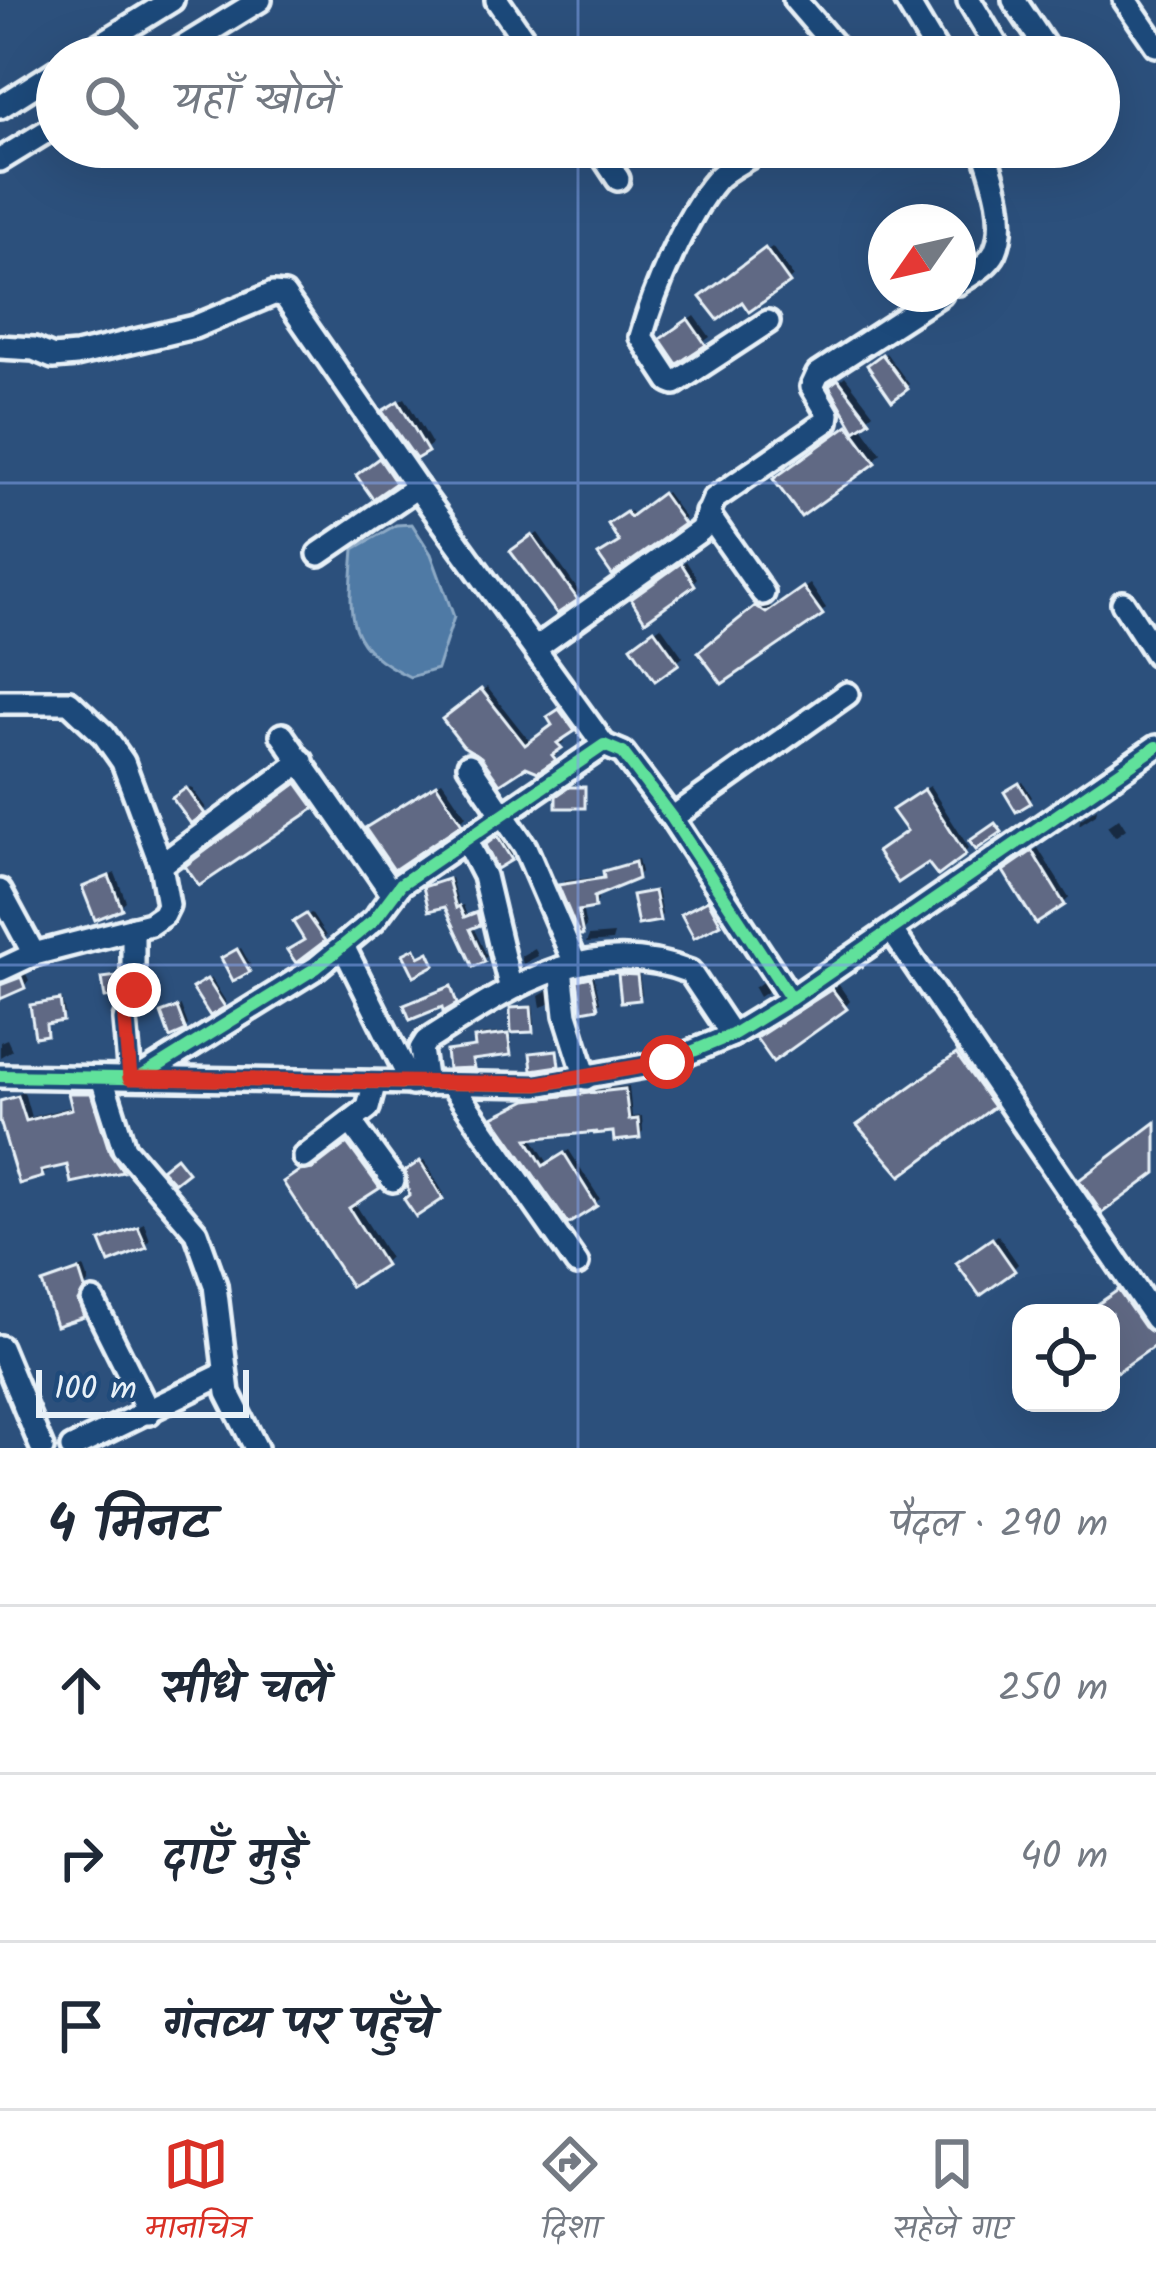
<!DOCTYPE html>
<html lang="hi">
<meta charset="utf-8">
<style>
:root{--surface:#fff;--page:#f6f6f7;--text:#1f2937;--muted:#747a83;--line:#e0e1e3;--accent:#d93025}
body{margin:0;font-family:Kalam,"Playpen Sans Deva",sans-serif;background:var(--page);color:var(--text)}
.controls{position:absolute;right:36px;bottom:36px;display:grid;overflow:hidden;border-radius:24px;box-shadow:0 12px 48px #0002}
.controls button{width:108px;height:108px;display:grid;place-items:center;padding:0;border:0;border-bottom:3px solid var(--line);background:var(--surface);color:var(--text);font:60px sans-serif}
.compass{position:absolute;left:868px;top:204px;width:108px;height:108px;border-radius:50%;background:var(--surface);box-shadow:0 12px 48px #0002;rotate:236deg}
.scale{position:absolute;left:36px;bottom:30px;width:213px;box-sizing:border-box;padding-left:12px;border:6px solid #e8f1f8;border-top:0;font-size:33px;line-height:42px;white-space:nowrap;color:#e8f1f8;-webkit-text-stroke:9px #1f4a7a;paint-order:stroke}
.stop{position:absolute;width:36px;height:36px;margin:-27px;border:9px solid #d93025;border-radius:50%;background:#fff}
.stop.end{background:#d93025;border-color:#fff;box-shadow:0 3px 12px #0008}
.list{margin:0;padding:0;list-style:none}
h2{display:flex;justify-content:space-between;align-items:center;height:156px;margin:0;padding:0 48px;font-size:51px}
h2 small{font-size:39px;font-weight:400;color:var(--muted)}
.list li{display:grid;grid-template-columns:78px 1fr auto;gap:36px;align-items:center;box-sizing:border-box;height:168px;padding:0 48px;border-top:3px solid var(--line)}
.list b{display:block;font-size:45px;white-space:nowrap}
.list em{font-size:39px;font-style:normal;color:var(--muted)}
.icon{flex:none;width:66px;height:66px;fill:none;stroke:currentColor;stroke-width:2;stroke-linecap:round;stroke-linejoin:round}
.map{position:relative;flex:none;width:1156px;height:1448px;overflow:hidden}
.search{position:absolute;background:var(--surface);box-shadow:0 12px 48px #0002;left:36px;right:36px;top:36px;height:132px;display:flex;align-items:center;gap:30px;box-sizing:border-box;padding:0 42px;border-radius:66px;color:var(--muted);font-size:45px}
.sheet{height:660px;background:var(--surface)}
nav{display:flex;justify-content:space-around;align-items:center;box-sizing:border-box;height:168px;border-top:3px solid var(--line);background:var(--surface);font-size:33px;color:var(--muted)}
nav a{display:grid;justify-items:center;gap:6px}
nav .on{color:var(--accent)}
.map>svg:first-child{display:block}
</style>
<div class="map">
<svg width="1156" height="1448" viewBox="0 0 1156 1448">
<rect width="100%" height="100%" fill="#2c507c"/>
<filter id="ink" filterUnits="userSpaceOnUse"><feTurbulence type="fractalNoise" baseFrequency=".00833" numOctaves="2"/><feDisplacementMap in="SourceGraphic" scale="24" xChannelSelector="R" yChannelSelector="G"/><feConvolveMatrix kernelMatrix="1 2 1 2 8 2 1 2 1" color-interpolation-filters="sRGB"/></filter>
<g filter="url(#ink)">
<!-- water -->
<path fill="#507aa5" stroke="#8daac6" stroke-width="3" d="M 412,524 L 431,554 L 454,617 L 437,669 L 410,677 C 342,644 349,618 354,549 L 396,525 Z"/>
<!-- shadow -->
<g fill="#0007">
<path d="M 652,37 L 665,57 L 625,57 L 629,53 Z"/>
<path d="M 772,247 L 793,276 L 788,281 L 750,308 L 742,297 L 704,297 Z"/>
<path d="M 695,316 L 710,337 L 678,360 L 670,334 Z"/>
<path d="M 886,353 L 909,384 L 893,397 L 871,366 Z"/>
<path d="M 845,376 L 873,413 L 860,424 L 881,453 L 874,461 L 785,471 L 854,422 L 833,387 Z"/>
<path d="M 405,398 L 432,444 L 417,455 L 392,406 Z"/>
<path d="M 385,455 L 400,475 L 394,481 L 365,469 Z"/>
<path d="M 666,492 L 685,518 L 612,571 L 622,542 L 612,525 L 630,511 L 634,516 Z"/>
<path d="M 538,533 L 580,593 L 576,597 L 518,547 Z"/>
<path d="M 686,561 L 697,578 L 693,582 L 639,595 Z"/>
<path d="M 810,584 L 826,608 L 821,613 L 708,646 L 763,602 L 774,609 Z"/>
<path d="M 661,626 L 683,657 L 677,662 L 640,641 Z"/>
<path d="M 487,687 L 531,743 L 556,725 L 555,713 L 565,707 L 578,724 L 561,737 L 564,742 L 555,749 L 558,753 L 554,758 L 450,714 Z"/>
<path d="M 304,780 L 318,800 L 313,806 L 194,861 Z"/>
<path d="M 442,781 L 466,816 L 460,822 L 374,823 Z"/>
<path d="M 1023,782 L 1032,797 L 1029,800 L 1010,790 Z"/>
<path d="M 930,786 L 969,848 L 964,853 L 910,830 L 901,805 Z"/>
<path d="M 191,787 L 206,808 L 192,820 L 176,799 Z"/>
<path d="M 1097,808 L 1096,814 L 1079,825 L 1080,820 Z"/>
<path d="M 1119,818 L 1126,829 L 1115,837 L 1107,826 Z"/>
<path d="M 501,836 L 513,854 L 510,857 L 488,845 Z"/>
<path d="M 1038,848 L 1069,898 L 1064,903 L 1012,866 Z"/>
<path d="M 638,859 L 641,872 L 636,877 L 597,893 L 598,901 L 594,905 L 582,907 L 586,927 L 582,932 L 561,885 L 565,881 L 607,876 L 611,868 Z"/>
<path d="M 115,873 L 126,901 L 120,906 L 86,888 Z"/>
<path d="M 451,878 L 459,907 L 463,905 L 467,916 L 480,911 L 482,919 L 472,925 L 487,956 L 484,959 L 429,885 Z"/>
<path d="M 657,890 L 662,915 L 658,918 L 635,896 Z"/>
<path d="M 712,899 L 722,918 L 719,921 L 688,911 Z"/>
<path d="M 311,913 L 326,936 L 296,959 L 308,939 L 300,920 Z"/>
<path d="M 614,934 L 612,941 L 586,943 L 589,936 Z"/>
<path d="M 241,948 L 251,966 L 248,969 L 228,955 Z"/>
<path d="M 535,948 L 538,956 L 523,964 L 521,956 Z"/>
<path d="M 624,972 L 639,973 L 642,994 L 639,997 L 621,975 Z"/>
<path d="M 26,974 L 29,980 L 24,986 L 0,995 L 0,977 L 13,980 Z"/>
<path d="M 594,975 L 600,1002 L 597,1005 L 581,981 Z"/>
<path d="M 211,978 L 226,1002 L 223,1005 L 199,986 Z"/>
<path d="M 765,980 L 771,989 L 759,997 L 754,988 Z"/>
<path d="M 839,985 L 850,1001 L 845,1007 L 766,1033 Z"/>
<path d="M 551,989 L 552,1003 L 541,1007 L 539,996 Z"/>
<path d="M 62,999 L 65,1015 L 48,1020 L 46,1032 L 34,1006 Z"/>
<path d="M 533,1005 L 535,1025 L 532,1029 L 513,1009 Z"/>
<path d="M 181,1006 L 188,1025 L 184,1029 L 168,1011 Z"/>
<path d="M 510,1032 L 512,1049 L 509,1052 L 475,1057 L 472,1065 L 449,1052 L 478,1045 L 480,1035 Z"/>
<path d="M 7,1039 L 12,1050 L 0,1057 L 0,1042 Z"/>
<path d="M 965,1048 L 1000,1097 L 992,1105 L 869,1118 Z"/>
<path d="M 629,1086 L 632,1117 L 642,1116 L 643,1131 L 639,1135 L 615,1129 L 531,1136 L 548,1163 L 569,1150 L 600,1199 L 569,1220 L 496,1117 L 534,1096 Z"/>
<path d="M 96,1088 L 127,1164 L 122,1169 L 74,1179 L 70,1161 L 41,1175 L 0,1110 L 0,1101 L 24,1092 L 31,1117 L 74,1106 L 71,1094 L 77,1089 Z"/>
<path d="M 354,1140 L 384,1181 L 354,1202 L 389,1257 L 383,1263 L 292,1177 L 308,1167 L 322,1164 Z"/>
<path d="M 424,1160 L 444,1194 L 441,1197 L 412,1168 Z"/>
<path d="M 144,1223 L 150,1240 L 145,1245 L 104,1242 Z"/>
<path d="M 998,1235 L 1018,1264 L 1013,1269 L 966,1258 Z"/>
<path d="M 84,1267 L 89,1281 L 82,1294 L 88,1309 L 83,1314 L 45,1283 Z"/>
<path d="M 1127,1285 L 1156,1322 L 1156,1342 L 1111,1359 L 1111,1313 L 1090,1310 Z"/>
</g>
<!-- building -->
<g fill="#606984" stroke="#e8f1f8" stroke-width="3">
<path d="M 765,248 L 790,283 L 749,312 L 742,302 L 718,320 L 700,297 Z"/>
<path d="M 688,319 L 706,345 L 677,364 L 660,339 Z"/>
<path d="M 882,354 L 908,389 L 892,401 L 867,365 Z"/>
<path d="M 838,379 L 870,421 L 855,431 L 829,386 Z"/>
<path d="M 398,401 L 428,452 L 416,459 L 382,411 Z"/>
<path d="M 848,425 L 876,463 L 801,517 L 773,479 Z"/>
<path d="M 379,458 L 396,483 L 373,499 L 356,475 Z"/>
<path d="M 662,493 L 684,524 L 612,575 L 598,555 L 619,542 L 608,524 L 626,512 L 630,517 Z"/>
<path d="M 532,535 L 578,600 L 557,614 L 510,551 Z"/>
<path d="M 681,563 L 695,585 L 645,621 L 631,599 Z"/>
<path d="M 803,587 L 823,615 L 722,684 L 698,652 L 755,606 L 766,613 Z"/>
<path d="M 654,629 L 679,664 L 655,681 L 631,646 Z"/>
<path d="M 481,689 L 525,745 L 552,725 L 547,717 L 559,709 L 575,731 L 557,743 L 562,748 L 552,755 L 556,760 L 538,772 L 526,767 L 500,784 L 481,757 L 463,746 L 442,719 Z"/>
<path d="M 297,783 L 315,808 L 199,886 L 185,866 Z"/>
<path d="M 1019,783 L 1031,803 L 1016,812 L 1004,792 Z"/>
<path d="M 436,784 L 462,824 L 394,870 L 365,828 Z"/>
<path d="M 569,787 L 585,787 L 585,808 L 556,808 L 556,796 Z"/>
<path d="M 186,788 L 205,814 L 191,824 L 172,798 Z"/>
<path d="M 924,789 L 966,855 L 938,876 L 928,863 L 898,883 L 877,852 L 907,831 L 892,810 Z"/>
<path d="M 995,823 L 1002,832 L 976,850 L 969,841 Z"/>
<path d="M 497,836 L 512,860 L 497,869 L 485,845 Z"/>
<path d="M 1032,851 L 1065,905 L 1036,924 L 1003,871 Z"/>
<path d="M 635,862 L 638,879 L 594,897 L 595,908 L 578,911 L 583,935 L 579,935 L 558,885 L 604,878 L 603,871 Z"/>
<path d="M 109,876 L 122,909 L 95,920 L 82,887 Z"/>
<path d="M 448,879 L 456,908 L 459,906 L 464,917 L 477,912 L 480,925 L 470,929 L 485,962 L 473,967 L 445,907 L 429,911 L 423,887 Z"/>
<path d="M 654,891 L 660,921 L 638,925 L 632,895 Z"/>
<path d="M 708,900 L 721,924 L 694,938 L 681,914 Z"/>
<path d="M 306,914 L 325,941 L 296,963 L 287,950 L 304,940 L 293,922 Z"/>
<path d="M 415,948 L 419,957 L 429,952 L 435,965 L 414,976 L 403,954 Z"/>
<path d="M 237,949 L 250,972 L 233,981 L 221,958 Z"/>
<path d="M 618,974 L 637,975 L 640,1000 L 621,1002 Z"/>
<path d="M 118,976 L 117,996 L 105,998 L 102,978 Z"/>
<path d="M 21,977 L 25,988 L 0,999 L 0,985 Z"/>
<path d="M 591,977 L 598,1008 L 582,1011 L 577,980 Z"/>
<path d="M 207,979 L 225,1007 L 210,1016 L 192,988 Z"/>
<path d="M 451,986 L 457,1004 L 443,1012 L 442,1007 L 410,1020 L 404,1005 Z"/>
<path d="M 832,989 L 847,1009 L 773,1062 L 756,1038 Z"/>
<path d="M 60,1000 L 63,1021 L 46,1024 L 47,1035 L 35,1037 L 30,1005 Z"/>
<path d="M 177,1007 L 186,1031 L 170,1038 L 161,1013 Z"/>
<path d="M 531,1007 L 533,1032 L 511,1033 L 510,1008 Z"/>
<path d="M 508,1034 L 511,1055 L 472,1060 L 474,1068 L 448,1069 L 446,1051 L 475,1047 L 474,1038 Z"/>
<path d="M 557,1050 L 559,1066 L 532,1070 L 530,1053 Z"/>
<path d="M 956,1054 L 994,1107 L 901,1176 L 857,1125 Z"/>
<path d="M 625,1089 L 629,1120 L 638,1119 L 640,1138 L 614,1141 L 613,1132 L 593,1134 L 597,1132 L 527,1139 L 543,1166 L 564,1153 L 597,1206 L 568,1224 L 493,1117 L 527,1100 Z"/>
<path d="M 68,1093 L 91,1093 L 110,1153 L 123,1172 L 71,1183 L 67,1165 L 41,1171 L 43,1177 L 19,1184 L 0,1121 L 0,1101 L 18,1096 L 26,1121 L 72,1109 Z"/>
<path d="M 1156,1122 L 1156,1173 L 1102,1213 L 1079,1180 Z"/>
<path d="M 347,1143 L 380,1188 L 349,1208 L 385,1265 L 351,1287 L 283,1182 L 299,1171 L 313,1169 Z"/>
<path d="M 176,1157 L 188,1172 L 174,1183 L 161,1169 Z"/>
<path d="M 420,1161 L 443,1199 L 416,1217 L 404,1199 L 409,1195 L 405,1171 Z"/>
<path d="M 138,1227 L 147,1248 L 109,1263 L 100,1241 Z"/>
<path d="M 992,1238 L 1015,1271 L 980,1296 L 956,1263 Z"/>
<path d="M 79,1270 L 85,1289 L 78,1301 L 84,1317 L 56,1326 L 42,1283 Z"/>
<path d="M 1118,1290 L 1144,1327 L 1156,1334 L 1156,1345 L 1117,1372 L 1111,1364 L 1111,1313 L 1085,1313 Z"/>
</g>
<g fill="none" stroke-linecap="round" stroke-linejoin="round">
<defs>
<g id="minor">
<path d="M 497,0 L 536,57"/>
<path d="M 795,0 L 844,57"/>
<path d="M 906,0 L 940,57"/>
<path d="M 969,0 L 1003,57"/>
<path d="M 1014,0 L 1052,57"/>
<path d="M 1125,0 L 1156,45"/>
<path d="M 80,57 L 172,0"/>
<path d="M 167,57 L 260,0"/>
<path d="M 0,107 L 57,71"/>
<path d="M 597,147 L 618,179"/>
<path d="M 763,147 C 749,160 728,166 716,180 C 685,216 654,291 641,337 L 670,381 L 675,383 L 768,322"/>
<path d="M 0,160 L 57,125"/>
<path d="M 958,283 C 970,275 988,266 995,252 C 1009,221 993,177 983,147"/>
<path d="M 0,347 L 34,349 L 53,357 L 76,355 L 194,327 L 273,294 L 284,295 L 417,487 L 604,745"/>
<path d="M 707,513 L 763,593"/>
<path d="M 319,554 L 417,487"/>
<path d="M 1123,603 L 1156,654"/>
<path d="M 536,648 L 701,530 L 714,499 L 827,421 L 828,414 L 812,387 L 818,374 L 941,294"/>
<path d="M 0,702 L 69,702 L 104,735 L 123,762 L 161,865 L 168,905 L 163,915 L 150,924 L 34,954 L 0,970"/>
<path d="M 282,735 L 391,892"/>
<path d="M 469,765 L 525,847 L 575,963"/>
<path d="M 672,818 L 847,694"/>
<path d="M 466,841 L 484,876 L 510,986"/>
<path d="M 161,865 L 302,761"/>
<path d="M 0,891 L 34,954"/>
<path d="M 892,931 L 1156,1319"/>
<path d="M 343,946 L 412,1084"/>
<path d="M 561,968 L 566,1015 L 586,1078"/>
<path d="M 0,1076 L 537,1085 L 667,1062 L 732,1035 L 791,999 L 1156,747"/>
<path d="M 102,1078 L 124,1148 L 196,1232 L 215,1285 L 228,1393 L 256,1448"/>
<path d="M 130,1078 L 125,1020 L 133,996 L 133,928"/>
<path d="M 139,1078 L 316,968 L 374,920 L 401,884 L 604,745 L 623,753 L 672,818 L 791,999"/>
<path d="M 426,1084 L 421,1049 L 426,1041 C 508,989 588,932 690,972 L 732,1035"/>
<path d="M 452,1085 L 577,1264"/>
<path d="M 351,1122 L 393,1180"/>
<path d="M 304,1157 L 368,1108 L 374,1085"/>
<path d="M 93,1301 L 149,1413"/>
<path d="M 0,1347 L 42,1448"/>
<path d="M 72,1448 L 224,1374"/>
</g>
</defs>
<!-- minor casing -->
<use href="#minor" stroke="#e8f1f8" stroke-width="30"/>
<!-- minor -->
<use href="#minor" stroke="#1f4a7a" stroke-width="21"/>
<defs>
<g id="cycleway">
<path d="M 0,1076 L 537,1085 L 667,1062 L 732,1035 L 791,999 L 1156,747"/>
<path d="M 139,1078 L 316,968 L 374,920 L 401,884 L 604,745 L 623,753 L 672,818 L 791,999"/>
</g>
</defs>
<!-- cycleway casing -->
<use href="#cycleway" stroke="#1f4a7a" stroke-width="20"/>
<!-- cycleway -->
<use href="#cycleway" stroke="#60e19b" stroke-width="12"/>
</g>
</g>
<g fill="none" stroke-linecap="round" stroke-linejoin="round" filter="url(#ink)">
<!-- route -->
<path stroke="#d93025" stroke-width="15" d="M 134,990 L 125,1020 L 130,1078 L 537,1084 L 667,1062"/>
</g>
<!-- grid -->
<path fill="none" stroke="#82a0e8" stroke-width="3" stroke-opacity="0.55" d="M 578,0 L 578,57M 578,147 L 578,1448M 0,483 L 1156,483M 0,965 L 1156,965"/>
</svg>
<div class="controls">
<button><svg class="icon" aria-label="locate" viewBox="0 0 24 24"><circle cx="12" cy="12" r="6"/><path d="M12 2v4M12 18v4M2 12h4M18 12h4"/></svg></button>
</div>
<svg class="compass" viewBox="-18 -18 36 36"><path d="M0-13l5 13h-10z" fill="#e53935"/><path d="M0 13l5-13h-10z" fill="#747a83"/></svg>
<div class="scale">100 m</div>
<div class="stop" style="left:667px;top:1062px"></div>
<div class="stop end" style="left:134px;top:990px"></div>
<div class="search"><svg class="icon" aria-label="search" viewBox="0 0 24 24"><circle cx="10" cy="10" r="6"/><path d="M15 15l6 6"/></svg>यहाँ खोजें</div>
</div>
<section class="sheet">
<h2>4 मिनट<small>पैदल · 290 m</small></h2>
<ul class="list">
<li><svg class="icon" aria-label="ahead" viewBox="0 0 24 24"><path d="M12 20V5M6 11l6-6 6 6"/></svg><div><b>सीधे चलें</b></div><em>250 m</em></li>
<li><svg class="icon" aria-label="right" viewBox="0 0 24 24"><path d="M7 20v-9h11M14 6l5 5-5 5"/></svg><div><b>दाएँ मुड़ें</b></div><em>40 m</em></li>
<li><svg class="icon" aria-label="arrive" viewBox="0 0 24 24"><path d="M6 21V4h12l-3 4 3 4H6"/></svg><div><b>गंतव्य पर पहुँचे</b></div></li>
</ul>
</section>
<nav>
<a class="on"><svg class="icon" aria-label="map" viewBox="0 0 24 24"><path d="M3 6l6-2 6 2 6-2v14l-6 2-6-2-6 2zM9 4v14M15 6v14"/></svg>मानचित्र</a>
<a><svg class="icon" aria-label="directions" viewBox="0 0 24 24"><path d="M12 3l9 9-9 9-9-9zM9 14v-3h6M13 9l2 2-2 2"/></svg>दिशा</a>
<a><svg class="icon" aria-label="saved" viewBox="0 0 24 24"><path d="M7 4h10v16l-5-4-5 4z"/></svg>सहेजे गए</a>
</nav>
